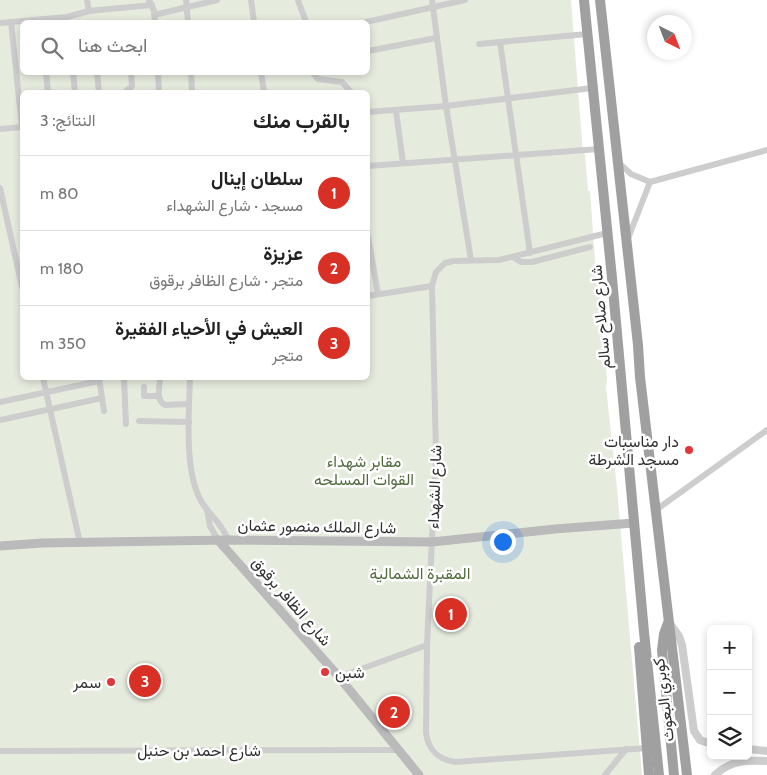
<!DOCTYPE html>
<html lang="ar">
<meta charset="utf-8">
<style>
:root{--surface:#fff;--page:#f6f6f6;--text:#222;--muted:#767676;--line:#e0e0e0;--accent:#d93025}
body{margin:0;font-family:Cabin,Vazirmatn,sans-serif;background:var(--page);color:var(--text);direction:rtl}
.controls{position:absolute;right:15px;bottom:15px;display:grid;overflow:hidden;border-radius:8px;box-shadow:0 2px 8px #0003}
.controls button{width:45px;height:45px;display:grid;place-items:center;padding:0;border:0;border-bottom:1px solid var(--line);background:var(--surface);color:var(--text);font:25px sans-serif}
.compass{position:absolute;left:647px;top:15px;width:45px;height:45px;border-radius:50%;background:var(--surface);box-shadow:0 2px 8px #0003;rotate:138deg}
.you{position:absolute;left:502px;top:541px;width:18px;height:18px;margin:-12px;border:4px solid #fff;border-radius:50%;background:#1a73e8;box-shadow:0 0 0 8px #1a73e833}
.badge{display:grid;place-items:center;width:32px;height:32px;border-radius:50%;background:var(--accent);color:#fff;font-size:16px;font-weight:700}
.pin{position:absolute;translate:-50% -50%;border:2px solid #fff;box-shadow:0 1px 5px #0006}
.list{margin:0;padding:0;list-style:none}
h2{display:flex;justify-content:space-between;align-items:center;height:65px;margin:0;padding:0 20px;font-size:21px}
h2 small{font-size:16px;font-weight:400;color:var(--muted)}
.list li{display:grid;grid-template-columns:32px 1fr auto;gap:15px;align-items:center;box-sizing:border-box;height:75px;padding:0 20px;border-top:1px solid var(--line)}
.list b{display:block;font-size:19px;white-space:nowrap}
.list p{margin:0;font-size:16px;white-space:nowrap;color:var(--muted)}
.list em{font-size:16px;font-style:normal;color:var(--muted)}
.icon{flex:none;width:28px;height:28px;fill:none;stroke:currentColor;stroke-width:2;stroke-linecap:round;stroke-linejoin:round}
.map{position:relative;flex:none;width:767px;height:775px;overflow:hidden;direction:ltr}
.search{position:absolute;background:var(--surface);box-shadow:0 2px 8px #0003;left:20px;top:20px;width:350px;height:55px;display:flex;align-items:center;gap:12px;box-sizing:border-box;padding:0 18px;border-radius:8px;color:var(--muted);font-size:19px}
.panel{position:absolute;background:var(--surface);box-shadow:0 2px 8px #0003;left:20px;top:90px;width:350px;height:290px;border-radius:8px;direction:rtl}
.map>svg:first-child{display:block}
</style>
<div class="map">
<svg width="767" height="775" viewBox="0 0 767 775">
<rect width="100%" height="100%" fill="#fff"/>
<!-- green -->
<path fill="#e5ecde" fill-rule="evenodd" d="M 0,0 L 571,0 L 583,153 L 585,154 L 588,191 L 590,191 L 596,274 L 598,275 L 607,379 L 606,387 L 617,488 L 642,775 L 0,775 ZM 22,22 L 368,22 L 368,72 L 22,72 ZM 22,92 L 368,92 L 368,378 L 22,378 Z"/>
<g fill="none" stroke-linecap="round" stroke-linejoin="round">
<!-- minor -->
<g stroke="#cdcdcd" stroke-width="6">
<path d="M 87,0 L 89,11"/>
<path d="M 149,0 L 154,11 L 155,22"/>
<path d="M 186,0 L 188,22"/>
<path d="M 251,0 L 254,22"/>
<path d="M 298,0 L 306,22"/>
<path d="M 432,0 L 446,106 L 471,260"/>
<path d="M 154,15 L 217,0"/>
<path d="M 11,22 L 22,127"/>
<path d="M 366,22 L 465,0"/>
<path d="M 0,23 L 67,17 L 89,11 L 152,5"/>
<path d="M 500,42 L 530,253"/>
<path d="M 479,44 L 587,34"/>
<path d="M 368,51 L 436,38"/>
<path d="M 46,72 L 48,92"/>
<path d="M 73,72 L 75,92"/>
<path d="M 97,72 L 99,92"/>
<path d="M 158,72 L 159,92"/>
<path d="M 191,72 L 192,92"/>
<path d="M 261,72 L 264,92"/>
<path d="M 312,72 L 318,79 L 342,82 L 351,92"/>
<path d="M 125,92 L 132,86 L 131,72"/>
<path d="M 396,111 L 403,163"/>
<path d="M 368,112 L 446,106 L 592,88"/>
<path d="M 0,129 L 22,127"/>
<path d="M 619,163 L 631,174 L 650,182 L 767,150"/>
<path d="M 368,166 L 599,149"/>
<path d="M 0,188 L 22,287"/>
<path d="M 607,233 L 499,260 L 453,261 L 445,263 L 436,272 L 432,286 L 436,454 L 427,645 L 426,733 C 428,750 439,760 456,762 L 647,748"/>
<path d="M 368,236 L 378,294"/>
<path d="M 629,236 L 650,182"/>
<path d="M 513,257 L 521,262 L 532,262 L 590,247"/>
<path d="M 368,296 L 432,286"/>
<path d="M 43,378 L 80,543"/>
<path d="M 99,378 L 104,411"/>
<path d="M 124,378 L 126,424"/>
<path d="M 160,378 C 160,387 155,400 165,405 L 189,404"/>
<path d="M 190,378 C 189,412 184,468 200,499 C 208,515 221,521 228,540"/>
<path d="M 144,387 L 144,396 L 159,396"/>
<path d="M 0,402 L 99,381"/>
<path d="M 0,420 L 102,398"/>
<path d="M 139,421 L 189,422"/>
<path d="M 207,510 L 210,526 L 218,540"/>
<path d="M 656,510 L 767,430"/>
<path d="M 339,677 L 427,645"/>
<path d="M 0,751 L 398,750"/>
<path d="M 605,775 L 626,749"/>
</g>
<!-- tertiary -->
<g stroke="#cdcdcd" stroke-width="8">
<path d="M 669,622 L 679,636 L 682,645 L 694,731 L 700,740 L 711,744"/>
<path d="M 748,749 L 767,751"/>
<path d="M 715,775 C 731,760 746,760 767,761"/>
</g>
<!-- secondary -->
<g stroke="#bababa" stroke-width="9">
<path d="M 218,540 L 339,677 L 419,775"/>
<path d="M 0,546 L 42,543 L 228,540 L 432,542 L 555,529 L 634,523"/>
</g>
<!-- trunk -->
<g stroke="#a0a0a0" stroke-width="10">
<path d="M 584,0 L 612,278 L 644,632 L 659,775"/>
<path d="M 600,0 L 638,345 L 640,377 L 687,775"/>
<path d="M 668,623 L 664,634 L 662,650 L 674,775"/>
<path d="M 639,647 L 649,775"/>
</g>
</g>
<!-- markers -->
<g fill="#e1373a" stroke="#fff" stroke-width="2">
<circle cx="689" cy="450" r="5"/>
<circle cx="325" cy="672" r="5"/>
<circle cx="111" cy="682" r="5"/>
</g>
<g text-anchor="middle" stroke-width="5" stroke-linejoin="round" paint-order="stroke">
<!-- street labels -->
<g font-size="16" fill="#303030" stroke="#fff">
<text transform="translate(600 317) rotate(-95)" y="6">شارع صلاح سالم</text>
<text transform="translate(434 487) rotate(-88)" y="6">شارع الشهداء</text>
<text transform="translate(317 526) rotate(1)" y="6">شارع الملك منصور عثمان</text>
<text transform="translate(292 601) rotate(49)" y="6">شارع الظافر برقوق</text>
<text transform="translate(663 700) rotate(-97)" y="6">كوبري البعوث</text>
<text x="199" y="756">شارع احمد بن حنبل</text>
</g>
<!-- poi labels -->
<g font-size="16" fill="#303030" stroke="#fff" text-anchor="end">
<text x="679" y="447">دار مناسبات<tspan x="679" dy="18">مسجد الشرطة</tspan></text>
<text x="335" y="678" text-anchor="start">شبن</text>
<text x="101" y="688">سمر</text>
</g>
<!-- park labels -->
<g font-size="16" fill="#506b3e" stroke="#fff">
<text x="364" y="467">مقابر شهداء<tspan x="364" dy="18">القوات المسلحه</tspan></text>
<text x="420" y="579">المقبرة الشمالية</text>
</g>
</g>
</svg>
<div class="controls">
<button>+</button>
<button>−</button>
<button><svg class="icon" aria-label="layers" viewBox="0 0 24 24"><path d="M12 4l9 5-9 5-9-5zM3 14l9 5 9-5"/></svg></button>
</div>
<svg class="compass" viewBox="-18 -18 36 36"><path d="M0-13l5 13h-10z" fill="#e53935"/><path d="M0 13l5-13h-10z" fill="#767676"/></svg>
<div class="you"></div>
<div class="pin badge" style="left:451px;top:614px">1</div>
<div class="pin badge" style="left:394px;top:712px">2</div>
<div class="pin badge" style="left:145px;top:681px">3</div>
<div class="search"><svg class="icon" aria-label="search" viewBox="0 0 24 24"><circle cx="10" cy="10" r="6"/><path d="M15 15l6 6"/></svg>ابحث هنا</div>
<section class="panel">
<h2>بالقرب منك<small>النتائج: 3</small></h2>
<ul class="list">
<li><span class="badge">1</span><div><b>سلطان إينال</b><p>مسجد · شارع الشهداء</p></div><em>80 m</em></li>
<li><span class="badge">2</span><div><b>عزيزة</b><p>متجر · شارع الظافر برقوق</p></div><em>180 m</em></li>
<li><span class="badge">3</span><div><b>العيش في الأحياء الفقيرة</b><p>متجر</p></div><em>350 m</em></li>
</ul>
</section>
</div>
